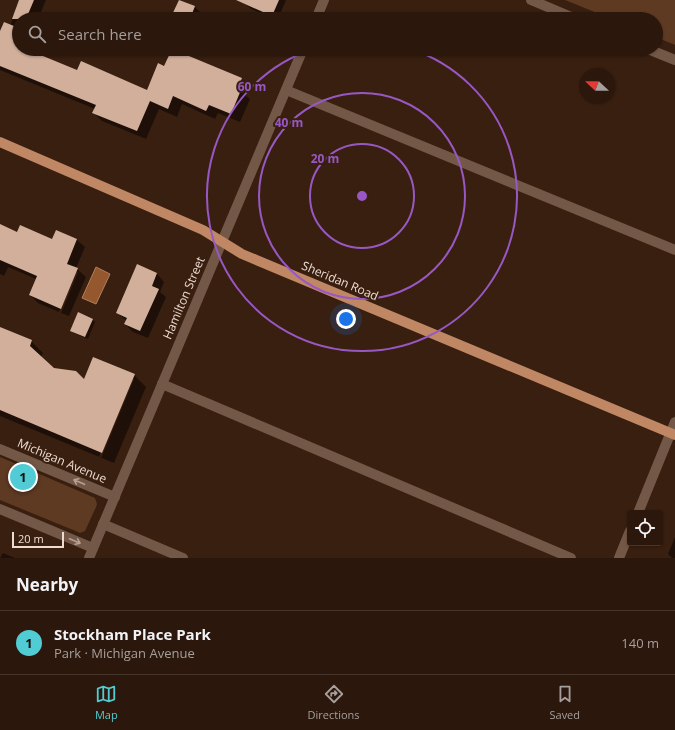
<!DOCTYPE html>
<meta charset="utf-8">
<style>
:root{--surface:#2b170b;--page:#332014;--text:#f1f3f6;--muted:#a69f9d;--line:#47362c;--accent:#51ccd4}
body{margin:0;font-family:"Open Sans",sans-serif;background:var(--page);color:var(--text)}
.controls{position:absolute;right:12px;bottom:12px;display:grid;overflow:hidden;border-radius:4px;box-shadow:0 1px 3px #0004}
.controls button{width:36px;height:36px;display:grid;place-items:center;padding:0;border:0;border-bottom:1px solid var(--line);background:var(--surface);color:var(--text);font:20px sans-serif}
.compass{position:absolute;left:579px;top:68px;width:36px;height:36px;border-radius:50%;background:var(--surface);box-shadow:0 1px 3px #0004;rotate:292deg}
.scale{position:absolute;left:12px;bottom:10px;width:52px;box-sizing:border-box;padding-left:4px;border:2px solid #eddbd1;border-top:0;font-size:11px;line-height:14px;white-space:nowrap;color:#eddbd1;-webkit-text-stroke:3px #391f0f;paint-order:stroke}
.you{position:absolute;left:346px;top:319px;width:14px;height:14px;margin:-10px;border:3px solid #fff;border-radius:50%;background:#1a73e8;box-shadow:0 0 0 6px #1a73e833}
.badge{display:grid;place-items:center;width:26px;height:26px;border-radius:50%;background:var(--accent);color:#111;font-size:13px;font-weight:700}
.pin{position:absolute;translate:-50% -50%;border:2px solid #fff;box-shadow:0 1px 4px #0006}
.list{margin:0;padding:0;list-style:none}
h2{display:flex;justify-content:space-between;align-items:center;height:52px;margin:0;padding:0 16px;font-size:17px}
h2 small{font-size:13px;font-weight:400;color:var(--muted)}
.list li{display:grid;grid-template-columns:26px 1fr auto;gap:12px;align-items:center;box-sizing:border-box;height:64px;padding:0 16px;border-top:1px solid var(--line)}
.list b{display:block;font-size:15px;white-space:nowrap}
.list p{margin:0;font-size:13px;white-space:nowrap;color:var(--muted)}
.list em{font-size:13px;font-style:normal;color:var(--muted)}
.icon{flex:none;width:22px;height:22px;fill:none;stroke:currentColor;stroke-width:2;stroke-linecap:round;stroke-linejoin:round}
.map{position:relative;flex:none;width:675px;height:558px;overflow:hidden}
.search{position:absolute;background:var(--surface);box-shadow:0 1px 3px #0004;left:12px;right:12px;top:12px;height:44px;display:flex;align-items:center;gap:10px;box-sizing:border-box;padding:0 14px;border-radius:22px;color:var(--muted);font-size:15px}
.sheet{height:116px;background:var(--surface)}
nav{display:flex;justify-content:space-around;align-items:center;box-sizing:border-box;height:56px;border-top:1px solid var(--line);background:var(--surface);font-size:11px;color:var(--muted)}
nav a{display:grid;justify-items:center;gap:2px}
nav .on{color:var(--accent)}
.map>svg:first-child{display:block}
</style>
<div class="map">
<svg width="675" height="558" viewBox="0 0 675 558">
<rect width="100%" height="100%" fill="#391f0f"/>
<!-- green -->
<g fill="#5e3a23">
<path d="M 565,0 L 675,0 L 675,45 L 656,37 L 656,19 L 612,19 Z"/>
<path d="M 0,457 L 95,498 L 97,504 L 96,507 L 85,531 L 80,533 L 78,532 L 0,500 Z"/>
</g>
<!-- water -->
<path fill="#95572e" stroke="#af7f5f" d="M 96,267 L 110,274 L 96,304 L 82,298 Z"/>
<!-- shadow -->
<g fill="#0007" fill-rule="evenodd">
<path d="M 20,0 L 46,0 L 38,19 L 19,19 L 19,49 L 39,49 L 37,54 L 78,71 L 147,92 L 165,67 L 241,79 L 250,88 L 246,96 L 250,99 L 240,122 L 218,113 L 215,119 L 182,104 L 177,117 L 159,109 L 146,139 L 102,121 L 93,112 L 95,109 L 0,70 L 0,33 L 10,26 Z"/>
<path d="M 248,0 L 286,0 L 278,19 L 275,19 L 251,9 L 246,4 Z"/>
<path d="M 195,7 L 200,12 L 197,19 L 174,19 Z"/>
<path d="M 0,226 L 18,233 L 53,240 L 57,231 L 77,240 L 85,247 L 76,268 L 86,277 L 69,316 L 61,313 L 78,272 L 76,272 L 59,312 L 38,303 L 30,295 L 36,279 L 8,267 L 4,276 L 0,274 Z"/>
<path d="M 157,274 L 164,282 L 160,292 L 166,297 L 148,338 L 133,332 L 125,324 L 127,321 L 117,313 Z"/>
<path d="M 93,320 L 95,322 L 88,339 L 74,333 L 72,331 Z"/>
<path d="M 0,328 L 31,341 L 43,353 L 41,357 L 53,369 L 84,381 L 134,375 L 146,387 L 114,463 L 0,416 ZM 131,379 L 134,379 L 101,458 L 99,457 Z"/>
<path d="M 675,537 L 675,558 L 672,558 L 668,554 Z"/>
<path d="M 3,553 L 15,558 L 0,558 Z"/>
</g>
<!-- building -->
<g fill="#d1af9b">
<path d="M 19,0 L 34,0 L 26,19 L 12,19 Z"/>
<path d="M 179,0 L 195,6 L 190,19 L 170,19 Z"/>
<path d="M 236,0 L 279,0 L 272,16 Z"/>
<path d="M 4,22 L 19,28 L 19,49 L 26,49 L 77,70 L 81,61 L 147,90 L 158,63 L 164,66 L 172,49 L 242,78 L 238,88 L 241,90 L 231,114 L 209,105 L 206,111 L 173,96 L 168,109 L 150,101 L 137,131 L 92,113 L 96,105 L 0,66 L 0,31 Z"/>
<path d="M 0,224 L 17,232 L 20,225 L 52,239 L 56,230 L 77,239 L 67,264 L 78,268 L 61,309 L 29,295 L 37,276 L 0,260 Z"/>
<path d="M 137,264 L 157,273 L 152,286 L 159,289 L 140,331 L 124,324 L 127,318 L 116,313 Z"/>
<path d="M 78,312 L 93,319 L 85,337 L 70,331 Z"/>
<path d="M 0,327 L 32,340 L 30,346 L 54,368 L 76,371 L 84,379 L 93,357 L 135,374 L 102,453 L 0,410 Z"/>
</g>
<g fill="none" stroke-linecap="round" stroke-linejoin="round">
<!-- minor -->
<g stroke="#735847" stroke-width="10">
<path d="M 531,0 L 576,19"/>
<path d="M 316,19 L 324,0"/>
<path d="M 648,49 L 675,60"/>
<path d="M 286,90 L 675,250"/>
<path d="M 162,384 L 571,558"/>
<path d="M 0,449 L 115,497"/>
<path d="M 0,509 L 93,548"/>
<path d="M 638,513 L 675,422"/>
<path d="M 103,524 L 183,558"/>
<path d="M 89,558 L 303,49"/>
<path d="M 619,558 L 630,531"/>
</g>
<!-- major -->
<path stroke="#c08765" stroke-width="10" d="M 0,142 L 203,230 L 242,254 L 675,435"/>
</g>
<!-- one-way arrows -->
<defs><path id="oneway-shaft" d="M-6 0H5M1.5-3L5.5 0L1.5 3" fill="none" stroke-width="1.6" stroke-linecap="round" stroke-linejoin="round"/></defs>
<g stroke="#b6a093">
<use href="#oneway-shaft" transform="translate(79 482) rotate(-157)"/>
<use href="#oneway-shaft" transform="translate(75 541) rotate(23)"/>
</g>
<!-- distance rings -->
<g fill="none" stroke="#9858c4" stroke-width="2">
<circle cx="362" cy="196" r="52"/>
<circle cx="362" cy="196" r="103"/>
<path d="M411 49A155 155 0 1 1 313 49"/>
</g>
<g text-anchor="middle" stroke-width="4" stroke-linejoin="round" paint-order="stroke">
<!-- street labels -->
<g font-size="12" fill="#eddbd1" stroke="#391f0f">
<text transform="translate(340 281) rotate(23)" y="4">Sheridan Road</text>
<text transform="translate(184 298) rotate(-67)" y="4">Hamilton Street</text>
<text transform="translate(62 461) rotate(23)" y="4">Michigan Avenue</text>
</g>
</g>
<circle cx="362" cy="196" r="6" fill="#9858c4" stroke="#391f0f" stroke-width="2"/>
<g font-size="12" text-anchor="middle" font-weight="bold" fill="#9858c4" stroke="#391f0f" stroke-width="4" stroke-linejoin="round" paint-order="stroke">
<text x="252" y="91">60 m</text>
<text x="289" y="127">40 m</text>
<text x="325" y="163">20 m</text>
</g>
</svg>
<div class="controls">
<button><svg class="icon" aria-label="locate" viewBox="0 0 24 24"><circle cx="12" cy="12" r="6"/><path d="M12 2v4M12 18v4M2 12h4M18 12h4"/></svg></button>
</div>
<svg class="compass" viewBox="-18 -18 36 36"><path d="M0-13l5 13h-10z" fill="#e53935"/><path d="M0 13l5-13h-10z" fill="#a69f9d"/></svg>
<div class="scale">20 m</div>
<div class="you"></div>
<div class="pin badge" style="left:23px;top:477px">1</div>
<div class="search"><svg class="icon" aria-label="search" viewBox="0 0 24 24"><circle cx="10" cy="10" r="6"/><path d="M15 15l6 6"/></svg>Search here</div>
</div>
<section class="sheet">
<h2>Nearby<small></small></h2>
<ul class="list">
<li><span class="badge">1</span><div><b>Stockham Place Park</b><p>Park · Michigan Avenue</p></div><em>140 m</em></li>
</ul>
</section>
<nav>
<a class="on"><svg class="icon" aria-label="map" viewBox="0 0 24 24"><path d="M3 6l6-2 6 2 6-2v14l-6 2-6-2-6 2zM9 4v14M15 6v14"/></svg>Map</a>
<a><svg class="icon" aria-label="directions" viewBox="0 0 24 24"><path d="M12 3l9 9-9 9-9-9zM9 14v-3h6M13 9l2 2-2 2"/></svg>Directions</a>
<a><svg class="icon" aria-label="saved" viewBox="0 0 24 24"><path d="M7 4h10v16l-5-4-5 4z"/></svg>Saved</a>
</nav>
